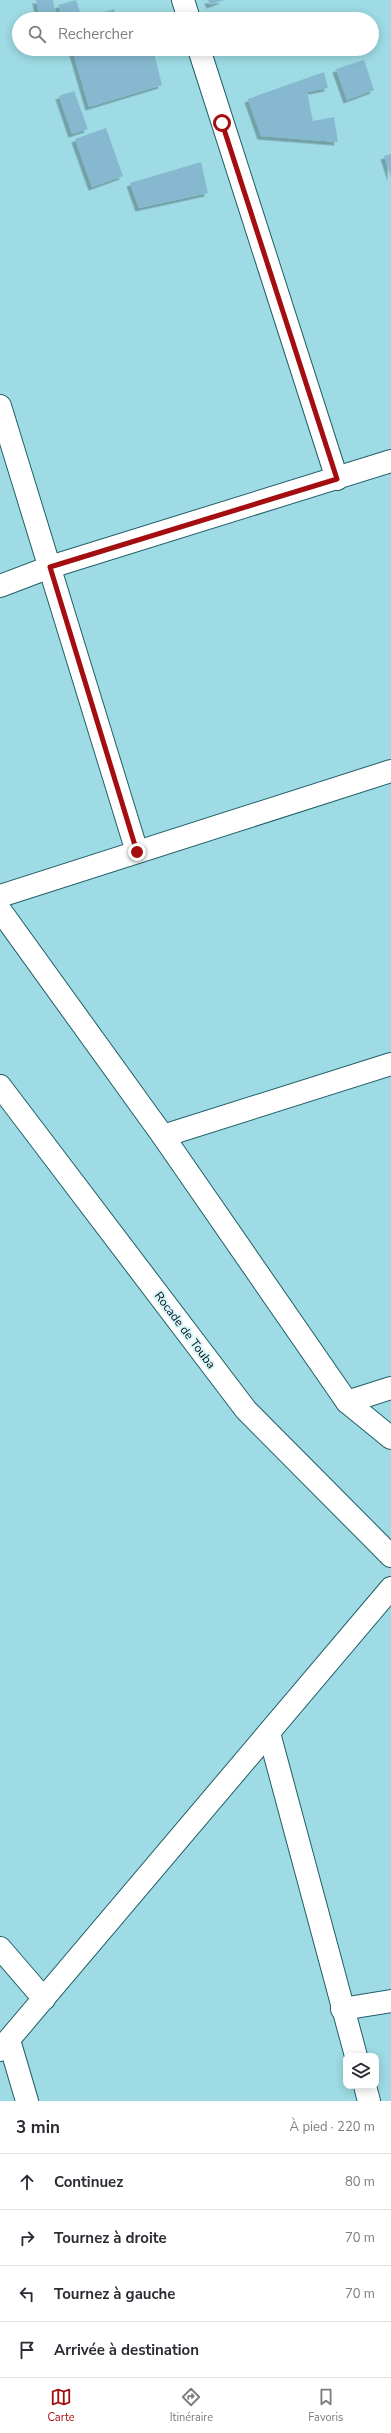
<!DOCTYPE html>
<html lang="fr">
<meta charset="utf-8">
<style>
:root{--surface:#fff;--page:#f7f7f7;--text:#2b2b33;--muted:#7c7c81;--line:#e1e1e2;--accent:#a50e11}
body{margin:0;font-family:"Nunito Sans",sans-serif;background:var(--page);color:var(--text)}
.controls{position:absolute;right:12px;bottom:12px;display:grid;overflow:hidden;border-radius:8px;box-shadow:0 2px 10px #0003}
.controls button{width:36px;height:36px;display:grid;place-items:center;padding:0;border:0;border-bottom:1px solid var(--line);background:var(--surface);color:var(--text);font:20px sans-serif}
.stop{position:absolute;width:12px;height:12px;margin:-9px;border:3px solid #a50e11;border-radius:50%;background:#fff}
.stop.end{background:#a50e11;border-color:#fff;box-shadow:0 1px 4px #0008}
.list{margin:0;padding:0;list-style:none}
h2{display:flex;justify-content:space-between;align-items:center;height:52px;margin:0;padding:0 16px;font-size:17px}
h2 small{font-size:13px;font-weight:400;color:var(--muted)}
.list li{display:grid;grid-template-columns:26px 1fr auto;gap:12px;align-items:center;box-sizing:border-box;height:56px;padding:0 16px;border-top:1px solid var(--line)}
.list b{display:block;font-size:15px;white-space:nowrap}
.list em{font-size:13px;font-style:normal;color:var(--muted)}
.icon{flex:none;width:22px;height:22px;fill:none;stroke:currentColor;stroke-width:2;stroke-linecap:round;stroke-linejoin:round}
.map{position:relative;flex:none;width:391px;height:2101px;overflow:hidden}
.search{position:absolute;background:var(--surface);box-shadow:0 2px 10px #0003;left:12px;right:12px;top:12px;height:44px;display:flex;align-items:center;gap:10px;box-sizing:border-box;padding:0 14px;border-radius:22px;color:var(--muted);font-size:15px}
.sheet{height:276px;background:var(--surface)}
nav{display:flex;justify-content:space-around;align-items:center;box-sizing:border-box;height:56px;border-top:1px solid var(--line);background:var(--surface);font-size:11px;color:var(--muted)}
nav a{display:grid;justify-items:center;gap:2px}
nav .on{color:var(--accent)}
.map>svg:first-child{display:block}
</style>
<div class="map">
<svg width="391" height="2101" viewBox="0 0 391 2101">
<defs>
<filter id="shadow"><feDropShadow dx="-3.5" dy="3.5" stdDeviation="0" flood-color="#0004"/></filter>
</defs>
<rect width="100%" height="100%" fill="#9edbe4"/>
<!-- building -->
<g fill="#86b9d0" filter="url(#shadow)">
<path d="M 36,0 L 53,0 L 56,19 L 40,19 Z"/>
<path d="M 76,0 L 82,18 L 63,19 L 58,5 Z"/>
<path d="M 208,0 L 224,0 L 210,5 Z"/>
<path d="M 114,9 L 117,19 L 89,19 L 88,17 Z"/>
<path d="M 165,14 L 165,19 L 149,19 Z"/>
<path d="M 72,49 L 153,49 L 162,85 L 89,107 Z"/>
<path d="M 364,60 L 374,90 L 347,100 L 336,69 Z"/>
<path d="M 324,72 L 328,88 L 307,92 L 313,121 L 334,117 L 338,142 L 261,136 L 248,99 Z"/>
<path d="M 74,91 L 88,129 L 72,134 L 59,96 Z"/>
<path d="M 106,128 L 123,176 L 92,187 L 75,139 Z"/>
<path d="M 391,154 L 391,177 L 384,156 Z"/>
<path d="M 201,162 L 208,193 L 139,208 L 130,183 Z"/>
</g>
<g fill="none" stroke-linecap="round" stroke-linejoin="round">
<defs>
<g id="minor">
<path d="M 183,0 L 189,19"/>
<path d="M 199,49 L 337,479"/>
<path d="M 0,406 L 137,852"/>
<path d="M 0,586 L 50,567 L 391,461"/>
<path d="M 0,896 L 391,771"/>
<path d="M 0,910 L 163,1136 L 347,1402 L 391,1438"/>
<path d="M 163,1136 L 391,1064"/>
<path d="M 347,1402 L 391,1388"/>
<path d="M 269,1733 L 356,2056"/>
<path d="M 0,1948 L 44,1999"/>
<path d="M 342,2009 L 391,2001"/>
<path d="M 9,2040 L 27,2101"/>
<path d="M 0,2050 L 391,1588"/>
<path d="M 365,2086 L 369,2101"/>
</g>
<path id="major" d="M 0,1086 L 246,1410 L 391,1556"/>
</defs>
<!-- minor casing -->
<use href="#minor" stroke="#215f67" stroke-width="24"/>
<!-- major casing -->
<use href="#major" stroke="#215f67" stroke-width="24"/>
<!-- minor -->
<use href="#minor" stroke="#fff" stroke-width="22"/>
<!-- major -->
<use href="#major" stroke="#fff" stroke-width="22"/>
</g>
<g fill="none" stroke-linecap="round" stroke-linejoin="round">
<!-- route -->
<path stroke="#a50e11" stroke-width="5" d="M 137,852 L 50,567 L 337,479 L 222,123"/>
</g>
<g text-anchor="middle" stroke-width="4" stroke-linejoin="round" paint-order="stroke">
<!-- street labels -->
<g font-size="12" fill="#001215" stroke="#d8f6fa">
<text transform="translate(185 1330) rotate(53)" y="4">Rocade de Touba</text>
</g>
</g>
</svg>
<div class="controls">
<button><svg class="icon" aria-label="layers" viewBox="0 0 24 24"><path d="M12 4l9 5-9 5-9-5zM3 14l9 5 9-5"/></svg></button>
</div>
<div class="stop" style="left:222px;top:123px"></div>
<div class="stop end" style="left:137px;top:852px"></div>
<div class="search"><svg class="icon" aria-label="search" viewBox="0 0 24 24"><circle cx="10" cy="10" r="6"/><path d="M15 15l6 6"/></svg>Rechercher</div>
</div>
<section class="sheet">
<h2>3 min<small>À pied · 220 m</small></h2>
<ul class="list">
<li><svg class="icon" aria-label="ahead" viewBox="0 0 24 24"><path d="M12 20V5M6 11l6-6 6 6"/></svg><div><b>Continuez</b></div><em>80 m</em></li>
<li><svg class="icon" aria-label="right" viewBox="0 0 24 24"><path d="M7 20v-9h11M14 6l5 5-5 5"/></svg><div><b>Tournez à droite</b></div><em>70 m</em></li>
<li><svg class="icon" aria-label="left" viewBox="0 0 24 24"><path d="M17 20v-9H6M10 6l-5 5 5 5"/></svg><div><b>Tournez à gauche</b></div><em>70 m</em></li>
<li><svg class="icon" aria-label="arrive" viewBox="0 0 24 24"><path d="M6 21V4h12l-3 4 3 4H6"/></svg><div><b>Arrivée à destination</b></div></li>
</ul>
</section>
<nav>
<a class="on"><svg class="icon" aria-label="map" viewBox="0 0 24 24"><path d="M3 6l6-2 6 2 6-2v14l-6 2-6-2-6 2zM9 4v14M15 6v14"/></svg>Carte</a>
<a><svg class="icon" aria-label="directions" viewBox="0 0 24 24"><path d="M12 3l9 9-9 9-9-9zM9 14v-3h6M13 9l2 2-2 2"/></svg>Itinéraire</a>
<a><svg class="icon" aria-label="saved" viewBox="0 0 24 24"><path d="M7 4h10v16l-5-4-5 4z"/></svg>Favoris</a>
</nav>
